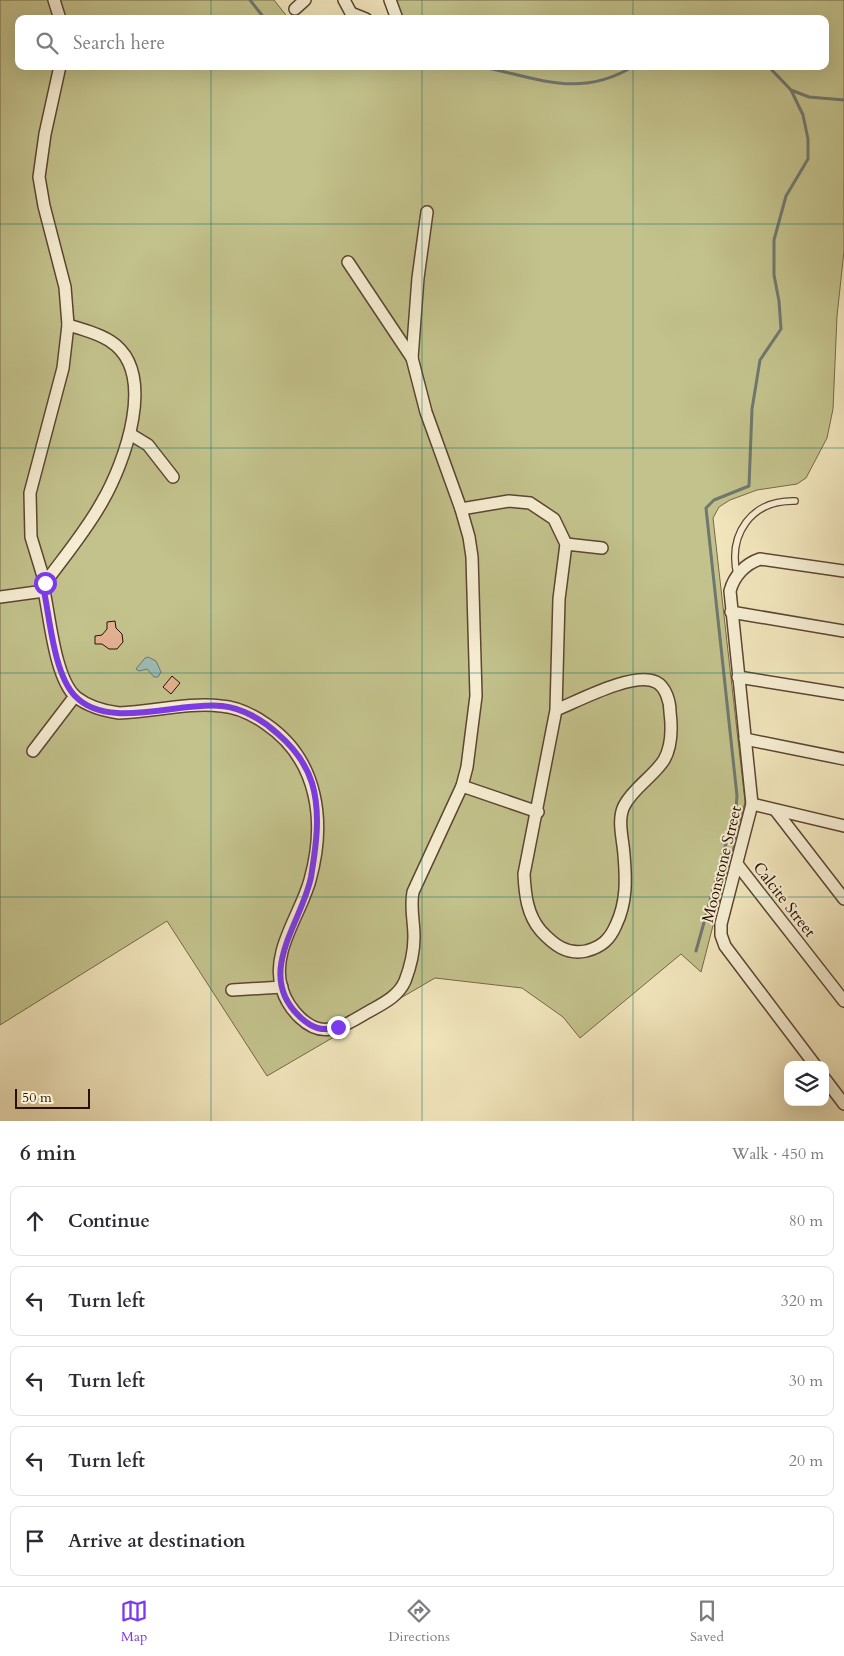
<!DOCTYPE html>
<meta charset="utf-8">
<style>
:root{--surface:#fff;--page:#f2f2f3;--text:#2b2b33;--muted:#7c7c81;--line:#e1e1e2;--accent:#7c3aed}
body{margin:0;font-family:Cardo,serif;background:var(--page);color:var(--text)}
.controls{position:absolute;right:15px;bottom:15px;display:grid;overflow:hidden;border-radius:10px;box-shadow:0 5px 20px #0002}
.controls button{width:45px;height:45px;display:grid;place-items:center;padding:0;border:0;border-bottom:1px solid var(--line);background:var(--surface);color:var(--text);font:25px sans-serif}
.scale{position:absolute;left:15px;bottom:12px;width:75px;box-sizing:border-box;padding-left:5px;border:2px solid #2b0f02;border-top:0;font-size:14px;line-height:18px;white-space:nowrap;color:#2b0f02;-webkit-text-stroke:4px #f7efd4;paint-order:stroke}
.stop{position:absolute;width:15px;height:15px;margin:-11px;border:4px solid #7c3aed;border-radius:50%;background:#fff}
.stop.end{background:#7c3aed;border-color:#fff;box-shadow:0 1px 5px #0008}
.list{margin:0;padding:0;list-style:none}
h2{display:flex;justify-content:space-between;align-items:center;height:65px;margin:0;padding:0 20px;font-size:21px}
h2 small{font-size:16px;font-weight:400;color:var(--muted)}
.list li{display:grid;grid-template-columns:32px 1fr auto;gap:15px;align-items:center;box-sizing:border-box;height:70px;margin:0 10px 10px;padding:0 10px;border:1px solid var(--line);border-radius:10px}
.list b{display:block;font-size:19px;white-space:nowrap}
.list em{font-size:16px;font-style:normal;color:var(--muted)}
.icon{flex:none;width:28px;height:28px;fill:none;stroke:currentColor;stroke-width:2;stroke-linecap:round;stroke-linejoin:round}
.map{position:relative;flex:none;width:844px;height:1121px;overflow:hidden}
.search{position:absolute;background:var(--surface);box-shadow:0 5px 20px #0002;left:15px;right:15px;top:15px;height:55px;display:flex;align-items:center;gap:12px;box-sizing:border-box;padding:0 18px;border-radius:10px;color:var(--muted);font-size:19px}
.sheet{height:465px;background:var(--surface)}
nav{display:flex;justify-content:space-around;align-items:center;box-sizing:border-box;height:70px;border-top:1px solid var(--line);background:var(--surface);font-size:14px;color:var(--muted)}
nav a{display:grid;justify-items:center;gap:2px}
nav .on{color:var(--accent)}
.map>svg:first-child{display:block}
</style>
<div class="map">
<svg width="844" height="1121" viewBox="0 0 844 1121">
<rect width="100%" height="100%" fill="#f2e6bd"/>
<filter id="stains"><feTurbulence type="fractalNoise" baseFrequency=".004" numOctaves="4"/><feColorMatrix values="0 0 0 0 .2 0 0 0 0 .09 0 0 0 0 .02 0 0 0 .5 -.17"/></filter>
<radialGradient id="worn" r=".72"><stop offset=".6" stop-color="#630" stop-opacity="0"/><stop offset="1" stop-color="#630" stop-opacity=".3"/></radialGradient>
<!-- green -->
<path fill="#c3c28c" stroke="#776847" d="M 0,0 L 274,0 L 289,19 L 19,19 L 19,66 L 825,66 L 825,19 L 402,19 L 395,0 L 844,0 L 844,251 L 837,316 L 833,409 L 827,438 L 806,478 L 797,484 L 757,490 L 730,500 L 719,507 L 713,518 L 745,802 L 701,972 L 681,954 L 580,1038 L 563,1017 L 522,988 L 435,978 L 267,1076 L 167,921 L 0,1025 Z"/>
<!-- water -->
<path fill="#9dbeb8" stroke="#6f786f" d="M 148,657 L 156,661 L 161,672 L 158,677 L 154,677 L 147,669 L 139,671 L 136,669 L 145,658 Z"/>
<g fill="none" stroke-linecap="round" stroke-linejoin="round">
<!-- stream -->
<g stroke="#6f786f" stroke-width="3">
<path d="M 250,0 L 265,19"/>
<path d="M 478,66 C 536,77 578,100 634,66"/>
<path d="M 791,90 L 809,97 L 844,100"/>
<path d="M 696,951 L 736,808 L 737,796 L 706,508 L 714,500 L 749,486 L 752,409 L 760,360 L 781,329 L 779,301 L 774,275 L 774,240 L 786,196 L 808,159 L 808,139 L 803,115 L 791,90 L 768,66"/>
</g>
</g>
<!-- building -->
<g fill="#e3b191" stroke="#2b0f02">
<path d="M 115,621 L 116,628 L 122,634 L 123,642 L 117,649 L 109,649 L 102,644 L 95,644 L 95,636 L 102,635 L 107,629 L 107,622 Z"/>
<path d="M 172,676 L 180,683 L 171,694 L 163,687 Z"/>
</g>
<g fill="none" stroke-linecap="round" stroke-linejoin="round">
<defs>
<path id="lane" d="M 737,575 C 728,534 751,500 795,501"/>
<g id="street">
<path d="M 54,0 L 60,19"/>
<path d="M 344,0 L 351,13"/>
<path d="M 390,0 L 397,19"/>
<path d="M 295,9 L 305,0"/>
<path d="M 351,13 L 366,19"/>
<path d="M 60,66 L 45,134 L 39,177 L 44,206 L 65,287 L 68,325 L 63,368 L 30,493 L 31,537 L 45,583 L 44,591 C 50,618 55,679 76,697 C 89,707 104,711 119,713 C 153,712 188,702 221,706 C 237,707 253,715 266,724 C 319,760 326,823 310,880 C 301,914 270,952 282,989 C 288,1008 308,1033 330,1029 C 344,1027 356,1019 368,1012 C 382,1004 398,997 405,981 C 410,968 414,951 414,937 C 414,921 410,907 413,892 L 462,786 L 467,767 L 476,696 L 472,557 L 469,537 L 461,509 L 426,412 L 412,358 L 348,262"/>
<path d="M 412,358 L 418,278 L 427,212"/>
<path d="M 130,434 L 148,445 L 173,477"/>
<path d="M 461,509 L 509,501 L 530,503 L 554,519 L 566,544 L 559,599 L 556,710 L 524,874 C 525,894 527,915 541,931 C 554,945 567,955 586,951 C 602,947 610,939 616,925 C 627,902 626,879 624,855 C 623,839 617,820 624,806 C 633,788 653,777 664,760 C 672,746 672,728 670,712 C 670,702 666,687 656,682 C 634,671 578,701 556,710"/>
<path d="M 566,544 L 602,548"/>
<path d="M 45,583 C 64,557 86,531 102,502 C 124,464 159,372 110,341 C 98,333 82,329 68,325"/>
<path d="M 0,597 L 44,591"/>
<path d="M 731,612 L 844,631"/>
<path d="M 738,677 L 844,694"/>
<path d="M 745,739 L 844,759"/>
<path d="M 33,751 L 75,696"/>
<path d="M 462,786 L 538,812"/>
<path d="M 752,804 L 844,826"/>
<path d="M 776,811 L 844,899"/>
<path d="M 737,864 L 844,1001"/>
<path d="M 232,990 L 282,987"/>
<path d="M 815,1065 L 725,946 L 721,935 L 721,924 L 752,804 L 730,591 C 734,576 745,564 760,559 L 844,571"/>
<path d="M 825,1079 L 844,1104"/>
</g>
</defs>
<!-- lane casing -->
<use href="#lane" stroke="#5d4531" stroke-width="8"/>
<!-- street casing -->
<use href="#street" stroke="#5d4531" stroke-width="14"/>
<!-- lane -->
<use href="#lane" stroke="#f7efd4" stroke-width="5.5"/>
<!-- street -->
<use href="#street" stroke="#f7efd4" stroke-width="11"/>
</g>
<g fill="none" stroke-linecap="round" stroke-linejoin="round">
<!-- route -->
<path stroke="#7c3aed" stroke-width="6" d="M 45,583 L 44,591 C 50,620 54,674 75,696 C 108,731 179,701 222,706 C 242,708 263,720 278,734 C 293,747 306,764 312,783 C 321,813 316,847 311,877 C 302,923 254,974 300,1017 C 312,1028 322,1032 338,1027"/>
</g>
<!-- grid -->
<path fill="none" stroke="#0f766e" stroke-width="1" stroke-opacity="0.55" d="M 211,0 L 211,19M 422,0 L 422,19M 633,0 L 633,19M 211,66 L 211,1121M 422,66 L 422,1121M 633,66 L 633,1121M 0,224 L 844,224M 0,448 L 844,448M 0,673 L 844,673M 0,897 L 844,897"/>
<g text-anchor="middle" stroke-width="4" stroke-linejoin="round" paint-order="stroke">
<!-- street labels -->
<g font-size="16" fill="#2b0f02" stroke="#f7efd4">
<text transform="translate(721 864) rotate(-76)" y="6">Moonstone Street</text>
<text transform="translate(785 899) rotate(52)" y="6">Calcite Street</text>
</g>
</g>
<rect width="100%" height="100%" filter="url(#stains)"/>
<rect width="100%" height="100%" fill="url(#worn)"/>
</svg>
<div class="controls">
<button><svg class="icon" aria-label="layers" viewBox="0 0 24 24"><path d="M12 4l9 5-9 5-9-5zM3 14l9 5 9-5"/></svg></button>
</div>
<div class="scale">50 m</div>
<div class="stop" style="left:45px;top:583px"></div>
<div class="stop end" style="left:338px;top:1027px"></div>
<div class="search"><svg class="icon" aria-label="search" viewBox="0 0 24 24"><circle cx="10" cy="10" r="6"/><path d="M15 15l6 6"/></svg>Search here</div>
</div>
<section class="sheet">
<h2>6 min<small>Walk · 450 m</small></h2>
<ul class="list">
<li><svg class="icon" aria-label="ahead" viewBox="0 0 24 24"><path d="M12 20V5M6 11l6-6 6 6"/></svg><div><b>Continue</b></div><em>80 m</em></li>
<li><svg class="icon" aria-label="left" viewBox="0 0 24 24"><path d="M17 20v-9H6M10 6l-5 5 5 5"/></svg><div><b>Turn left</b></div><em>320 m</em></li>
<li><svg class="icon" aria-label="left" viewBox="0 0 24 24"><path d="M17 20v-9H6M10 6l-5 5 5 5"/></svg><div><b>Turn left</b></div><em>30 m</em></li>
<li><svg class="icon" aria-label="left" viewBox="0 0 24 24"><path d="M17 20v-9H6M10 6l-5 5 5 5"/></svg><div><b>Turn left</b></div><em>20 m</em></li>
<li><svg class="icon" aria-label="arrive" viewBox="0 0 24 24"><path d="M6 21V4h12l-3 4 3 4H6"/></svg><div><b>Arrive at destination</b></div></li>
</ul>
</section>
<nav>
<a class="on"><svg class="icon" aria-label="map" viewBox="0 0 24 24"><path d="M3 6l6-2 6 2 6-2v14l-6 2-6-2-6 2zM9 4v14M15 6v14"/></svg>Map</a>
<a><svg class="icon" aria-label="directions" viewBox="0 0 24 24"><path d="M12 3l9 9-9 9-9-9zM9 14v-3h6M13 9l2 2-2 2"/></svg>Directions</a>
<a><svg class="icon" aria-label="saved" viewBox="0 0 24 24"><path d="M7 4h10v16l-5-4-5 4z"/></svg>Saved</a>
</nav>
